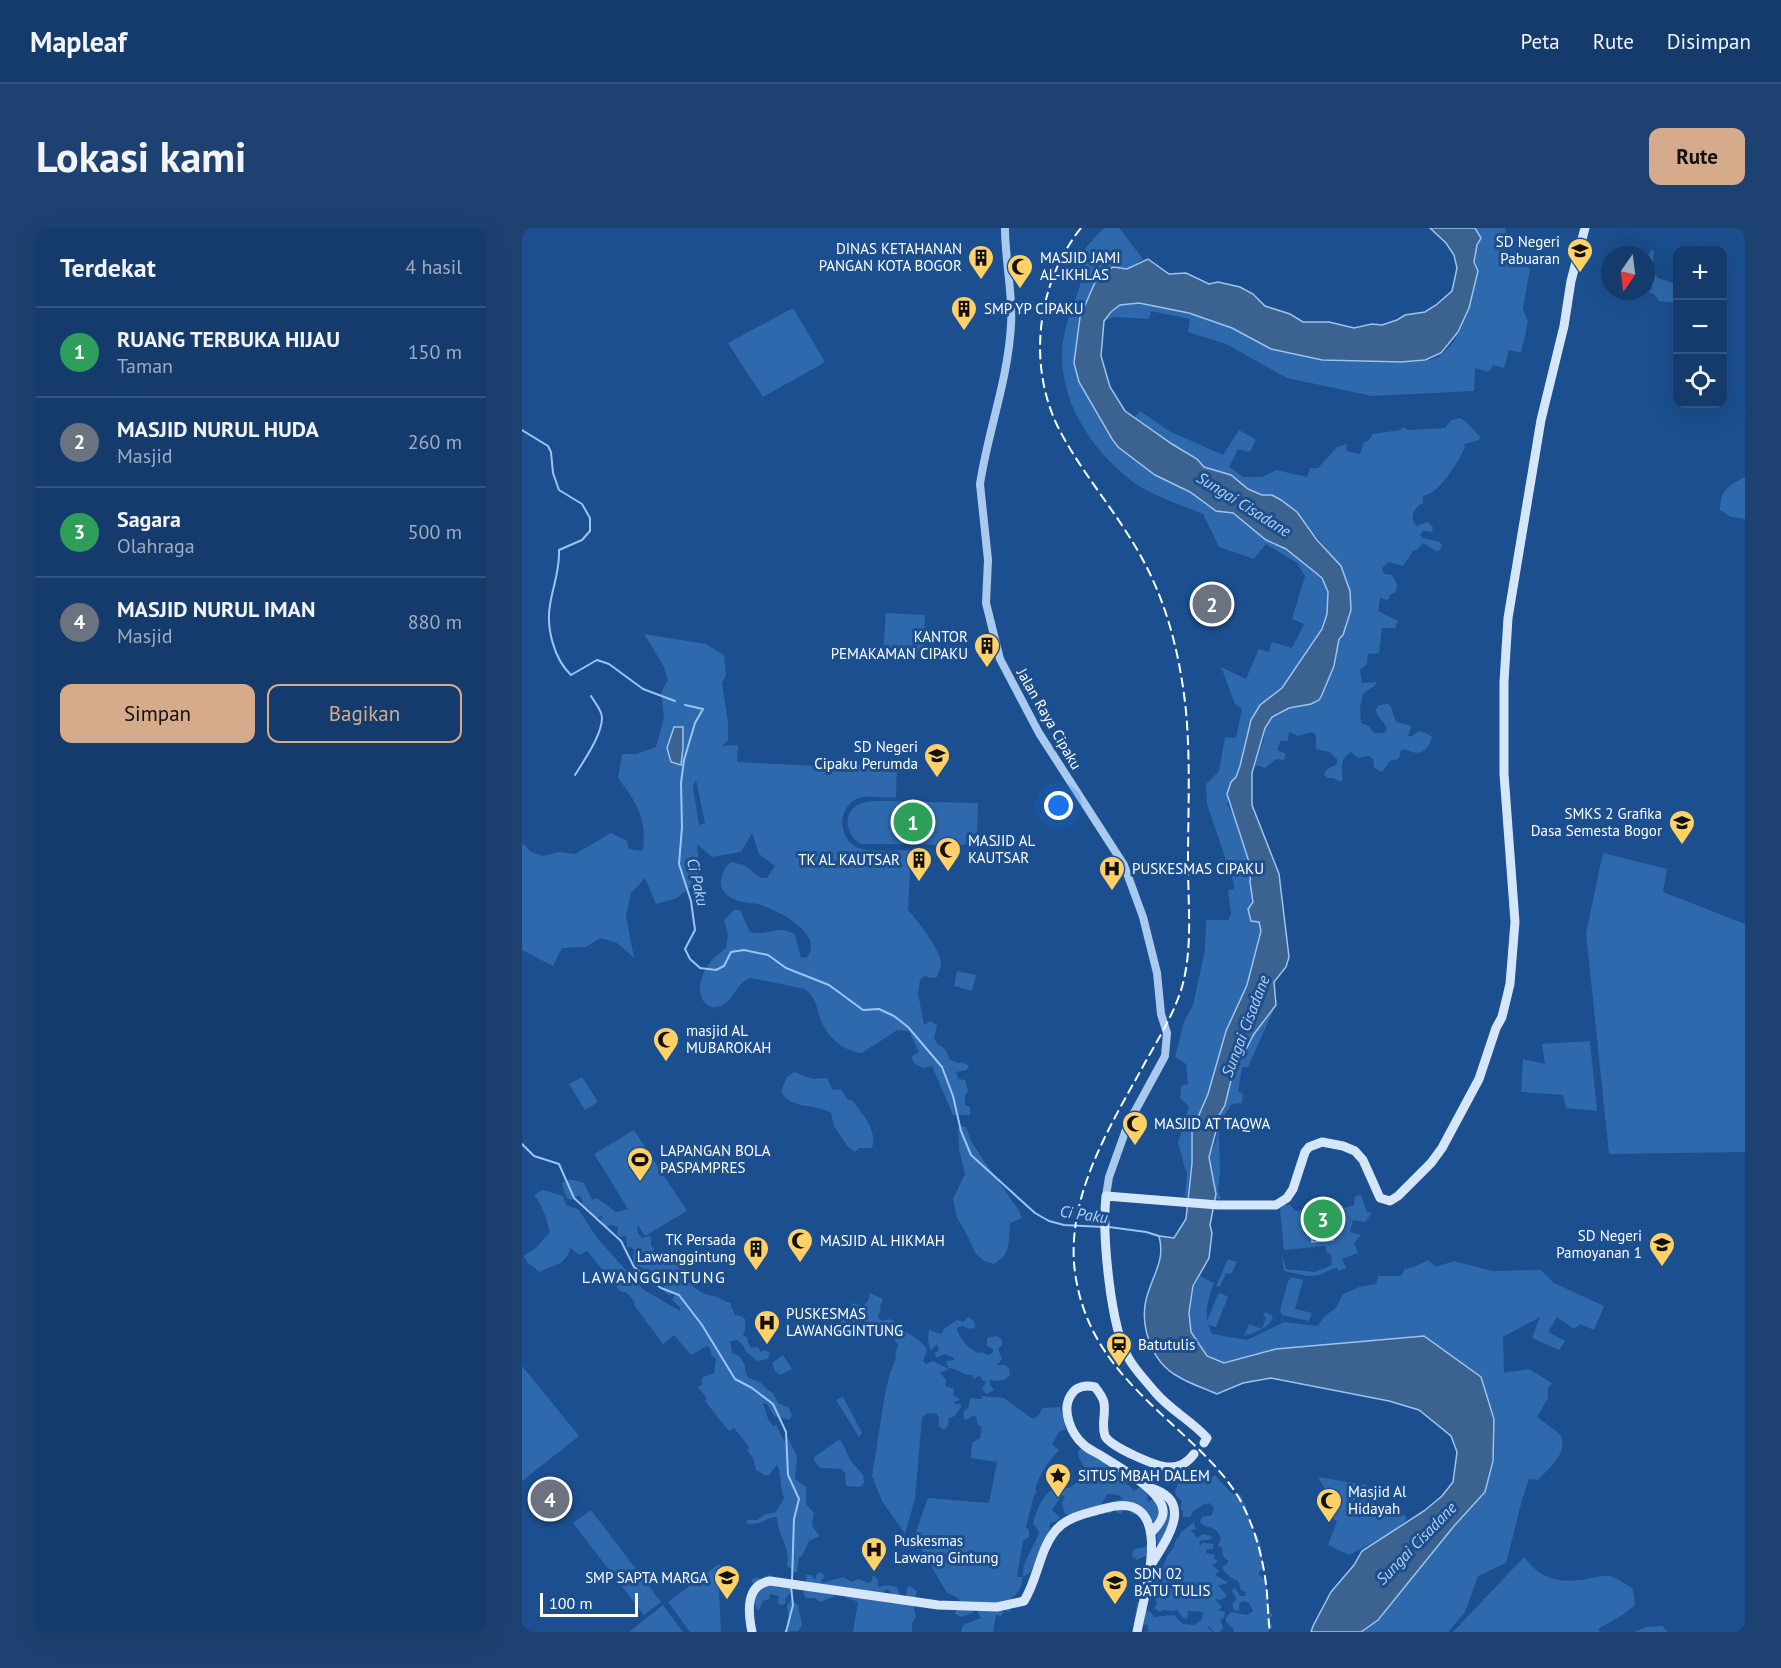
<!DOCTYPE html>
<html lang="id">
<meta charset="utf-8">
<style>
:root{--surface:#143b6b;--page:#1d4271;--text:#f1f3f6;--muted:#9dadc1;--line:#33557e;--accent:#d6ab8b}
body{margin:0;font-family:"PT Sans",sans-serif;background:var(--page);color:var(--text)}
.controls{position:absolute;right:18px;top:18px;display:grid;overflow:hidden;border-radius:12px;box-shadow:0 6px 24px #0002}
.controls button{width:54px;height:54px;display:grid;place-items:center;padding:0;border:0;border-bottom:2px solid var(--line);background:var(--surface);color:var(--text);font:30px sans-serif}
.compass{position:absolute;left:1079px;top:18px;width:54px;height:54px;border-radius:50%;background:var(--surface);box-shadow:0 6px 24px #0002;rotate:194deg}
.scale{position:absolute;left:18px;bottom:15px;width:98px;box-sizing:border-box;padding-left:6px;border:3px solid #fff;border-top:0;font-size:16px;line-height:21px;white-space:nowrap;color:#fff;-webkit-text-stroke:4px #1b4f8f;paint-order:stroke}
.you{position:absolute;left:537px;top:578px;width:21px;height:21px;margin:-15px;border:4px solid #fff;border-radius:50%;background:#1a73e8;box-shadow:0 0 0 9px #1a73e833}
.badge{display:grid;place-items:center;width:39px;height:39px;border-radius:50%;background:var(--accent);color:#fff;font-size:20px;font-weight:700}
.pin{position:absolute;translate:-50% -50%;border:3px solid #fff;box-shadow:0 2px 6px #0006}
.list{margin:0;padding:0;list-style:none}
h2{display:flex;justify-content:space-between;align-items:center;height:78px;margin:0;padding:0 24px;font-size:26px}
h2 small{font-size:20px;font-weight:400;color:var(--muted)}
.list li{display:grid;grid-template-columns:39px 1fr auto;gap:18px;align-items:center;box-sizing:border-box;height:90px;padding:0 24px;border-top:2px solid var(--line)}
.list b{display:block;font-size:22px;white-space:nowrap}
.list p{margin:0;font-size:20px;white-space:nowrap;color:var(--muted)}
.list em{font-size:20px;font-style:normal;color:var(--muted)}
.actions{display:flex;gap:12px;padding:18px 24px}
.actions a{flex:1;padding:14px 0;border:2px solid var(--accent);border-radius:12px;text-align:center;font-size:21px;color:var(--accent)}
.actions .main{background:var(--accent);color:#111}
.icon{flex:none;width:33px;height:33px;fill:none;stroke:currentColor;stroke-width:2;stroke-linecap:round;stroke-linejoin:round}
.map{position:relative;flex:none;width:1223px;height:1404px;overflow:hidden;border-radius:12px}
header{display:flex;align-items:center;gap:36px;box-sizing:border-box;height:84px;padding:0 30px;background:var(--surface);border-bottom:2px solid var(--line)}
header strong{font-size:28px}
nav{display:flex;gap:33px;margin-inline-start:auto;font-size:21px}
.intro{display:flex;align-items:center;justify-content:space-between;box-sizing:border-box;height:144px;padding:0 36px}
h1{margin:0;font-size:42px}
.button{padding:15px 27px;border-radius:12px;background:var(--accent);color:#111;font-size:21px;font-weight:700}
main{display:flex;gap:36px;padding:0 36px}
aside{flex:1;background:var(--surface);border-radius:12px;box-shadow:0 6px 24px #0002}
.map>svg:first-child{display:block}
</style>
<header>
<strong>Mapleaf</strong>
<nav><a>Peta</a><a>Rute</a><a>Disimpan</a></nav>
</header>
<div class="intro"><h1>Lokasi kami</h1><a class="button">Rute</a></div>
<main>
<aside>
<h2>Terdekat<small>4 hasil</small></h2>
<ul class="list">
<li><span class="badge" style="background:#2e9e5b">1</span><div><b>RUANG TERBUKA HIJAU</b><p>Taman</p></div><em>150 m</em></li>
<li><span class="badge" style="background:#6b7280">2</span><div><b>MASJID NURUL HUDA</b><p>Masjid</p></div><em>260 m</em></li>
<li><span class="badge" style="background:#2e9e5b">3</span><div><b>Sagara</b><p>Olahraga</p></div><em>500 m</em></li>
<li><span class="badge" style="background:#6b7280">4</span><div><b>MASJID NURUL IMAN</b><p>Masjid</p></div><em>880 m</em></li>
</ul>
<div class="actions"><a class="main">Simpan</a><a>Bagikan</a></div>
</aside>
<div class="map">
<svg width="1223" height="1404" viewBox="0 0 1223 1404">
<rect width="100%" height="100%" fill="#1b4f8f"/>
<!-- green -->
<g fill="#2e69ad" fill-rule="evenodd">
<path d="M 582,0 L 597,0 L 621,31 L 605,41 L 591,38 L 579,45 L 574,51 L 557,89 L 552,135 L 557,155 L 589,212 L 596,220 L 633,247 L 668,264 L 685,278 L 694,283 L 711,286 L 744,312 L 764,321 L 800,351 L 806,364 L 805,386 L 799,401 L 760,460 L 738,477 L 729,492 L 718,538 L 705,576 L 715,594 L 729,640 L 728,654 L 731,674 L 726,681 L 729,693 L 737,694 L 739,703 L 725,757 L 704,803 L 686,866 L 669,903 L 669,936 L 665,969 L 663,968 L 665,947 L 656,915 L 667,878 L 658,870 L 659,858 L 666,856 L 664,836 L 653,829 L 662,794 L 671,777 L 683,722 L 684,692 L 706,692 L 709,686 L 706,662 L 712,661 L 712,656 L 685,576 L 684,556 L 697,543 L 703,509 L 714,510 L 720,481 L 713,476 L 699,439 L 724,451 L 737,421 L 747,424 L 750,414 L 770,420 L 782,396 L 770,391 L 783,348 L 775,335 L 744,316 L 732,331 L 697,319 L 681,286 C 659,277 634,269 614,256 C 569,224 531,166 542,108 C 546,86 557,65 562,43 L 553,40 L 565,18 Z"/>
<path d="M 953,0 L 983,0 L 987,36 L 1008,40 L 1001,81 L 1006,94 L 999,125 L 987,122 L 982,140 L 971,137 L 967,144 L 953,140 L 952,163 L 850,168 L 765,150 L 704,116 L 666,104 L 668,91 L 629,83 L 627,91 L 592,89 L 582,93 L 598,77 L 617,75 L 667,85 L 710,100 L 750,122 L 800,133 L 880,135 L 903,133 L 917,129 L 930,116 L 937,105 L 947,81 L 957,43 L 953,34 L 955,17 L 959,10 Z"/>
<path d="M 1130,22 L 1132,23 L 1130,43 L 1136,50 L 1155,56 L 1155,75 L 1137,73 L 1132,66 L 1127,64 L 1131,60 L 1124,56 C 1124,45 1122,30 1130,22 Z"/>
<path d="M 271,80 L 303,134 L 241,169 L 206,115 Z"/>
<path d="M 618,183 L 647,203 L 701,227 L 717,202 L 734,212 L 728,224 L 716,221 L 707,239 L 721,249 L 740,249 L 754,242 L 785,249 L 788,240 L 796,240 L 815,219 L 825,216 L 824,223 L 838,226 L 842,214 L 846,213 L 851,206 L 878,202 L 881,199 L 886,202 L 923,200 L 929,192 L 938,190 C 947,195 950,202 958,208 L 957,212 L 940,217 L 943,218 C 939,230 921,258 910,264 C 907,266 904,267 901,268 L 901,275 C 892,279 886,291 895,298 L 905,294 L 911,299 L 910,304 L 901,303 L 898,307 L 901,310 L 918,314 L 920,318 L 918,322 L 914,323 L 901,315 L 895,322 L 891,323 L 881,338 L 867,334 L 860,340 L 862,346 L 870,347 L 875,356 L 874,364 L 868,367 L 866,372 L 858,370 L 856,383 L 876,393 L 873,400 L 860,400 L 857,425 L 846,426 L 845,436 L 838,442 L 840,455 L 855,454 L 852,458 L 841,466 L 838,480 L 839,495 L 847,498 L 852,505 L 862,505 L 865,502 C 863,492 854,491 854,481 L 857,477 L 866,476 L 869,479 L 874,494 L 887,497 L 889,500 L 886,508 L 890,508 L 897,503 L 906,506 L 910,509 C 906,524 896,529 883,521 L 879,522 L 877,531 L 868,533 L 860,544 L 852,540 L 851,531 L 847,528 L 836,530 L 829,524 C 819,530 819,539 821,550 L 819,554 L 811,550 L 806,550 L 802,547 L 804,542 L 815,536 L 815,531 L 808,524 L 794,521 L 794,507 L 790,504 L 776,508 L 767,504 L 766,513 L 759,513 L 755,522 L 764,526 L 762,532 L 754,531 L 743,540 L 733,537 L 742,511 L 743,500 L 750,489 L 767,480 L 789,476 L 797,473 L 813,438 L 817,411 L 825,395 L 819,339 L 775,284 L 762,276 L 759,272 L 750,266 L 740,266 L 726,261 L 709,247 L 682,239 L 675,231 L 650,216 L 613,189 Z"/>
<path d="M 1223,249 L 1223,291 L 1209,289 L 1198,282 C 1198,262 1207,257 1223,249 Z"/>
<path d="M 364,385 L 403,387 L 401,426 L 361,423 Z"/>
<path d="M 122,406 L 184,416 L 202,427 L 204,447 L 200,455 L 206,494 L 206,512 L 200,518 L 216,517 L 215,534 L 294,538 L 375,536 L 374,569 C 363,571 352,567 341,569 C 317,573 313,607 334,619 C 345,625 376,622 389,622 L 386,682 C 395,692 418,721 419,735 C 419,740 416,744 415,749 L 409,750 L 402,748 L 398,752 L 396,765 L 402,797 L 408,793 L 415,797 L 412,810 L 416,817 C 424,819 425,824 427,831 L 436,835 L 441,834 L 447,838 L 445,842 L 434,844 L 436,851 L 443,852 L 446,863 L 443,868 L 443,877 L 448,879 L 448,887 L 431,887 L 410,838 L 401,840 L 392,835 L 389,829 L 397,824 L 387,803 L 375,802 C 363,811 351,817 340,825 C 322,823 308,811 300,795 C 295,783 295,771 284,762 C 281,760 237,752 229,750 C 213,754 212,776 195,779 C 190,780 186,778 183,775 C 172,763 181,742 190,732 C 194,727 200,724 204,720 L 206,706 L 202,693 L 212,682 L 218,682 L 228,704 C 245,709 256,695 273,707 L 279,730 L 285,729 C 303,707 257,683 239,677 C 229,674 216,675 208,669 C 201,665 197,657 200,649 C 202,642 203,639 209,634 L 222,637 L 239,650 L 245,650 L 253,638 L 237,626 L 230,605 L 219,624 L 190,629 L 175,616 L 178,651 L 155,670 L 134,676 L 123,650 L 109,665 L 104,688 L 112,730 L 95,715 L 78,710 L 64,719 L 40,720 L 31,738 L 0,722 L 0,615 L 9,624 L 21,628 L 38,624 L 53,626 L 89,605 L 105,613 L 107,621 L 121,623 C 125,590 115,575 96,550 L 100,526 L 114,526 L 134,519 L 142,490 L 139,465 L 146,452 L 142,439 ZM 174,552 L 183,595 L 177,597 L 171,558 Z"/>
<path d="M 364,573 L 456,575 L 455,607 L 452,612 L 441,617 L 339,616 C 325,609 319,585 336,577 C 343,572 355,573 364,573 Z"/>
<path d="M 1081,625 L 1145,641 L 1141,664 L 1223,696 L 1223,924 L 1087,926 L 1064,705 Z"/>
<path d="M 435,743 L 454,747 L 450,763 L 432,758 Z"/>
<path d="M 752,781 L 726,839 L 720,839 L 716,864 L 721,865 L 720,875 L 710,876 L 698,894 L 697,908 L 698,944 L 696,963 L 699,971 L 693,971 L 687,929 L 694,913 L 697,896 L 695,894 L 703,878 L 710,848 L 732,805 Z"/>
<path d="M 1068,813 L 1075,883 L 1044,880 L 1041,867 L 999,864 L 1001,831 L 1023,836 L 1020,816 Z"/>
<path d="M 272,844 L 291,851 L 305,850 L 311,862 L 319,861 L 326,872 L 330,872 C 340,886 356,902 350,920 L 337,920 L 333,924 L 326,919 L 312,898 L 309,885 C 290,874 272,883 259,864 L 265,849 Z"/>
<path d="M 60,849 L 76,874 L 63,882 L 47,856 Z"/>
<path d="M 439,898 L 444,899 L 449,913 L 462,933 L 496,981 L 500,990 L 488,995 C 486,1014 490,1025 472,1036 L 462,1033 L 454,1026 L 444,1005 L 435,990 L 431,971 L 443,946 L 437,921 L 436,900 Z"/>
<path d="M 112,902 L 165,983 L 123,1008 L 115,996 L 116,1005 L 120,1010 L 127,1008 L 129,1009 L 129,1017 L 132,1021 L 129,1024 L 139,1026 L 149,1034 L 156,1036 C 163,1052 173,1065 191,1068 C 198,1069 203,1074 209,1075 L 209,1079 L 212,1083 L 212,1087 L 219,1088 L 223,1091 L 223,1101 L 221,1107 L 226,1110 L 225,1113 L 229,1120 L 236,1119 L 239,1124 L 243,1122 L 248,1125 L 246,1131 L 236,1133 L 223,1123 L 222,1119 L 216,1112 L 208,1113 L 210,1125 L 217,1128 L 223,1137 L 223,1143 L 226,1150 L 238,1154 L 246,1162 L 251,1165 L 256,1175 L 267,1180 L 270,1188 L 267,1192 L 252,1188 L 245,1176 L 241,1175 L 246,1191 L 251,1198 L 254,1197 L 262,1213 L 266,1210 L 275,1228 L 273,1251 L 284,1259 L 284,1276 L 292,1285 C 289,1299 289,1297 298,1308 L 287,1313 L 280,1328 L 277,1329 L 275,1344 L 272,1344 L 265,1337 C 269,1320 255,1306 255,1289 C 242,1289 240,1299 224,1295 L 226,1292 L 235,1292 L 244,1286 L 253,1285 L 262,1270 C 257,1258 260,1246 255,1237 L 247,1247 L 243,1247 L 234,1242 L 231,1230 L 225,1222 L 228,1220 L 212,1200 L 207,1203 L 183,1173 L 185,1170 L 176,1159 L 181,1156 L 179,1154 L 181,1149 L 192,1145 L 194,1131 L 189,1127 L 189,1121 L 185,1118 L 169,1127 L 152,1107 L 141,1116 L 112,1077 L 113,1074 L 104,1064 L 99,1064 L 65,1023 L 58,1027 L 48,1020 C 44,1038 32,1036 18,1044 L 6,1035 L 2,1028 L 14,1020 L 28,1004 C 24,991 21,977 12,967 L 21,962 L 41,968 L 44,977 L 57,982 L 75,1010 L 122,1062 L 158,1083 L 158,1079 L 150,1072 L 154,1065 L 147,1067 L 142,1063 L 142,1057 L 135,1050 L 131,1051 L 122,1041 L 113,1037 L 111,1030 L 112,1022 L 109,1019 L 105,1019 L 104,1008 L 98,1009 L 95,1006 L 96,999 L 89,997 L 84,999 L 80,997 L 78,993 L 81,988 L 73,990 L 66,980 L 64,981 L 61,979 L 60,971 L 57,967 L 49,972 L 44,969 L 40,955 C 47,949 54,953 62,955 L 70,972 L 75,970 L 94,984 L 106,981 L 72,926 Z"/>
<path d="M 839,967 L 845,984 L 850,985 L 843,994 L 831,992 L 828,1004 L 839,1007 L 832,1015 L 836,1025 L 820,1031 L 824,1040 L 816,1043 L 815,1040 C 808,1041 803,1045 797,1047 C 787,1050 772,1045 762,1043 L 760,1027 L 764,1041 L 793,1044 L 810,1037 L 809,1026 L 805,1025 L 803,1018 L 762,1022 L 758,981 L 763,977 L 768,977 L 774,983 L 820,977 L 823,980 L 832,977 L 833,968 Z"/>
<path d="M 706,1031 L 715,1034 L 709,1046 L 704,1045 L 698,1059 L 694,1058 Z"/>
<path d="M 906,1032 L 914,1039 L 932,1033 L 970,1043 L 1019,1042 L 1032,1055 L 1082,1078 L 1072,1102 L 1058,1096 L 1052,1101 L 1035,1089 L 1026,1104 L 1043,1113 L 1037,1122 L 1010,1110 L 1018,1089 L 981,1109 L 982,1144 L 980,1145 L 1007,1141 L 1030,1155 L 1026,1161 L 1026,1170 L 1015,1189 C 1021,1194 1033,1201 1038,1207 C 1048,1224 1026,1241 1016,1252 L 1007,1251 C 997,1278 992,1307 984,1335 L 956,1348 L 943,1384 L 926,1404 L 839,1404 L 856,1392 L 927,1303 L 963,1264 L 972,1233 L 973,1191 L 959,1148 L 902,1108 L 754,1121 L 702,1135 L 685,1127 L 669,1104 L 668,1086 L 672,1059 L 678,1048 L 692,1055 C 685,1074 681,1088 690,1106 L 725,1112 L 762,1094 L 795,1098 L 804,1087 L 814,1080 L 821,1066 L 837,1059 L 854,1056 L 856,1048 L 879,1048 L 883,1041 L 890,1040 Z"/>
<path d="M 770,1049 L 781,1052 L 773,1081 L 790,1085 L 787,1093 L 760,1087 L 758,1083 L 766,1053 Z"/>
<path d="M 348,1065 L 361,1071 L 358,1078 L 359,1083 L 356,1088 L 357,1091 L 362,1093 L 366,1091 L 373,1093 L 371,1101 C 384,1103 398,1110 405,1122 L 401,1133 L 404,1136 L 411,1133 L 427,1141 L 418,1145 L 424,1152 L 423,1158 L 432,1161 L 431,1167 L 438,1171 L 436,1173 L 433,1173 L 432,1176 L 437,1176 L 440,1178 L 433,1188 L 427,1190 L 426,1198 L 422,1202 L 417,1199 L 417,1190 L 414,1185 L 404,1186 L 400,1190 L 393,1270 L 383,1306 L 360,1273 L 350,1248 L 362,1172 L 367,1148 L 374,1130 L 373,1126 L 376,1117 L 367,1103 L 361,1104 L 358,1097 L 336,1094 L 336,1101 L 331,1107 L 326,1099 L 321,1102 L 317,1098 L 321,1082 L 328,1082 L 330,1075 L 341,1078 L 346,1073 Z"/>
<path d="M 699,1065 L 706,1069 L 694,1099 L 687,1097 L 685,1093 L 696,1066 Z"/>
<path d="M 743,1084 L 749,1087 L 751,1090 C 745,1102 734,1104 722,1108 L 727,1096 L 740,1101 L 744,1090 L 741,1087 Z"/>
<path d="M 446,1089 L 452,1093 L 453,1099 L 449,1101 L 440,1098 L 436,1099 L 435,1102 C 437,1108 443,1116 448,1120 C 451,1122 454,1123 455,1125 L 459,1124 L 467,1127 L 471,1124 L 471,1121 L 465,1118 L 465,1110 L 475,1108 L 480,1112 L 480,1117 L 476,1121 L 480,1131 L 475,1137 L 483,1137 L 487,1140 L 488,1147 C 482,1154 476,1153 468,1152 L 468,1156 L 472,1162 L 464,1166 L 460,1161 L 464,1154 L 460,1152 L 460,1149 L 456,1148 L 452,1151 L 450,1147 C 440,1148 436,1140 426,1140 L 424,1133 L 432,1132 L 432,1130 L 423,1126 L 414,1130 L 413,1125 L 417,1122 L 415,1116 L 411,1121 L 408,1122 L 406,1111 L 407,1102 L 419,1106 L 422,1101 L 435,1092 L 441,1094 Z"/>
<path d="M 261,1127 L 270,1141 L 258,1147 L 253,1143 L 250,1135 Z"/>
<path d="M 0,1138 L 57,1208 L 0,1253 Z"/>
<path d="M 459,1168 L 482,1170 L 511,1191 L 517,1187 L 520,1180 L 538,1179 L 544,1201 L 537,1204 L 530,1216 L 537,1222 C 526,1234 517,1246 513,1262 L 515,1264 L 512,1267 L 504,1299 L 507,1302 L 507,1309 L 501,1313 L 495,1349 L 501,1349 C 500,1353 500,1357 498,1361 C 493,1371 482,1369 489,1384 L 482,1382 L 479,1388 L 474,1387 L 471,1404 L 439,1404 L 441,1397 L 459,1390 L 456,1385 L 456,1380 L 450,1385 L 440,1389 L 433,1386 L 438,1372 L 435,1369 L 425,1365 L 392,1309 L 406,1270 L 467,1275 L 475,1234 L 449,1230 L 450,1215 L 458,1210 L 460,1199 L 456,1197 L 454,1188 L 450,1188 L 444,1192 L 442,1191 L 441,1185 L 447,1178 L 448,1170 L 460,1171 Z"/>
<path d="M 321,1169 L 340,1205 L 337,1209 L 314,1172 Z"/>
<path d="M 316,1212 L 320,1214 L 328,1232 L 341,1247 L 342,1255 L 338,1259 L 324,1258 L 323,1245 L 320,1241 L 299,1240 L 295,1237 L 291,1230 Z"/>
<path d="M 559,1221 L 605,1247 L 604,1257 L 607,1257 L 612,1263 L 618,1259 L 625,1264 L 626,1274 L 633,1270 L 639,1270 L 636,1293 L 621,1294 L 614,1286 L 610,1286 L 606,1279 L 598,1286 L 591,1282 L 588,1286 L 584,1285 L 581,1280 L 593,1277 L 595,1272 L 602,1271 L 596,1267 L 585,1266 L 577,1281 L 548,1288 L 543,1286 L 540,1275 L 543,1268 L 540,1267 L 530,1282 L 538,1289 L 535,1293 L 528,1295 L 527,1307 L 523,1310 L 524,1313 L 530,1316 L 530,1318 L 510,1340 L 509,1344 L 501,1349 C 499,1333 513,1319 517,1304 L 511,1295 C 517,1275 524,1256 547,1260 L 554,1255 L 560,1255 L 567,1248 C 564,1240 556,1233 556,1223 Z"/>
<path d="M 693,1247 L 709,1265 L 719,1267 C 723,1278 730,1289 729,1301 C 741,1308 739,1326 742,1339 L 736,1345 L 742,1351 L 745,1359 L 743,1364 C 749,1371 745,1380 750,1387 L 747,1393 L 751,1398 L 746,1404 L 712,1404 L 710,1399 L 704,1394 L 704,1389 L 710,1384 L 725,1387 L 731,1383 L 727,1375 L 721,1373 L 717,1376 L 717,1383 L 712,1382 L 710,1376 L 715,1371 L 710,1364 L 712,1359 L 718,1368 L 723,1368 L 724,1364 L 719,1362 L 716,1353 L 708,1349 L 701,1342 L 701,1338 L 705,1336 L 706,1333 L 701,1328 L 700,1320 L 696,1318 L 699,1310 C 696,1302 690,1299 682,1298 L 678,1294 L 680,1289 L 690,1287 L 692,1279 L 687,1275 L 680,1277 L 677,1280 L 671,1283 L 668,1289 L 661,1289 L 661,1282 L 658,1281 L 660,1273 L 654,1267 L 653,1262 L 657,1255 L 664,1256 L 675,1250 L 681,1250 L 684,1253 Z"/>
<path d="M 796,1249 L 844,1257 L 855,1282 L 884,1288 L 883,1294 L 864,1308 L 827,1327 L 806,1317 L 815,1293 L 799,1283 L 804,1263 Z"/>
<path d="M 639,1263 C 664,1277 645,1305 637,1325 L 634,1324 L 630,1329 L 623,1328 L 615,1332 L 610,1328 L 611,1322 C 616,1319 619,1321 624,1318 L 635,1322 L 635,1300 C 652,1279 649,1285 639,1263 Z"/>
<path d="M 69,1282 L 139,1374 L 122,1387 L 51,1295 Z"/>
<path d="M 672,1294 L 674,1301 L 669,1302 L 675,1310 L 681,1306 L 690,1308 L 689,1311 L 678,1313 L 677,1318 L 681,1315 L 691,1316 L 691,1321 L 685,1321 L 684,1325 L 693,1327 L 692,1330 L 696,1334 L 690,1337 L 697,1343 L 693,1347 L 705,1354 L 705,1356 L 696,1357 L 705,1368 L 699,1372 L 693,1371 L 700,1379 L 696,1382 L 703,1384 L 702,1390 L 698,1392 L 701,1399 L 698,1404 L 692,1404 L 687,1398 L 686,1400 L 691,1404 L 623,1404 L 626,1403 L 626,1397 L 618,1396 L 613,1390 L 615,1374 L 621,1375 L 625,1383 L 629,1384 L 632,1389 L 652,1387 L 661,1396 L 672,1397 L 680,1392 L 681,1384 L 666,1383 L 665,1391 L 660,1389 L 655,1381 L 653,1383 L 641,1382 L 638,1384 L 632,1380 L 635,1375 L 632,1370 L 635,1364 L 632,1358 L 637,1351 L 636,1343 L 641,1340 L 645,1328 L 651,1320 L 654,1311 L 657,1309 L 659,1304 Z"/>
<path d="M 1002,1329 C 1019,1352 1037,1355 1064,1351 C 1071,1350 1080,1347 1087,1348 C 1096,1350 1104,1356 1111,1361 L 1113,1377 L 1102,1386 L 1076,1401 L 1078,1404 L 931,1404 Z"/>
<path d="M 197,1336 L 202,1341 L 196,1344 L 199,1404 L 168,1404 L 146,1374 Z"/>
<path d="M 299,1344 L 303,1349 L 299,1352 L 300,1355 L 321,1349 L 330,1354 L 336,1351 L 347,1355 L 349,1354 L 351,1347 L 356,1352 L 356,1359 L 367,1357 L 375,1359 L 378,1366 L 373,1369 L 365,1361 L 360,1365 L 351,1362 L 350,1367 L 383,1372 L 386,1358 L 391,1360 L 395,1364 L 392,1372 L 395,1374 L 392,1382 L 394,1389 L 390,1395 L 390,1404 L 331,1404 L 336,1374 L 323,1369 L 322,1367 L 326,1364 L 326,1360 L 322,1360 L 313,1368 L 298,1374 L 293,1370 L 284,1370 L 281,1365 L 284,1358 L 284,1347 L 289,1347 L 293,1352 L 295,1346 Z"/>
<path d="M 247,1347 L 269,1358 L 270,1362 L 264,1370 L 263,1376 L 259,1377 L 256,1375 L 257,1368 L 248,1366 L 247,1371 L 241,1373 L 237,1382 L 235,1382 L 232,1373 L 236,1364 L 229,1352 L 235,1349 L 242,1353 L 243,1348 Z"/>
<path d="M 269,1372 L 276,1377 L 280,1397 L 276,1403 L 261,1404 L 267,1396 L 265,1377 Z"/>
<path d="M 141,1377 L 161,1404 L 107,1404 Z"/>
<path d="M 1140,1398 L 1146,1404 L 1112,1404 L 1125,1399 Z"/>
</g>
<!-- water -->
<g fill="#3c6290" stroke="#9cc4f0" stroke-width="1.5">
<path d="M 908,0 L 953,0 L 959,10 L 955,17 L 952,34 L 956,43 L 947,80 L 936,104 L 919,125 L 903,132 L 879,134 L 800,132 L 749,121 L 710,100 L 667,85 L 617,75 L 598,77 L 589,84 L 582,93 L 579,128 L 588,159 L 603,183 L 650,216 L 675,231 L 682,239 L 709,247 L 726,261 L 740,267 L 750,267 L 759,272 L 775,284 L 795,312 L 819,338 L 828,363 L 829,382 L 821,407 L 817,411 L 812,438 L 799,469 L 797,472 L 789,476 L 767,480 L 750,489 L 743,500 L 730,545 L 730,577 L 757,646 L 767,729 L 764,739 L 752,754 L 754,777 L 732,806 L 710,848 L 703,877 L 694,893 L 696,896 L 687,929 L 694,966 L 688,997 L 690,1005 L 687,1030 L 671,1058 L 667,1085 L 669,1104 L 685,1128 L 702,1135 L 754,1121 L 902,1108 L 959,1149 L 972,1191 L 971,1233 L 963,1264 L 932,1298 L 856,1392 L 839,1404 L 789,1404 L 791,1398 L 809,1364 L 832,1337 L 840,1323 L 902,1283 L 920,1268 L 931,1254 L 935,1224 L 929,1208 L 897,1182 L 867,1173 L 749,1150 L 721,1155 L 695,1166 C 682,1160 668,1156 657,1149 C 628,1134 616,1094 626,1065 C 633,1043 643,1031 637,1008 L 652,1010 L 664,991 L 670,935 L 670,903 L 686,866 L 704,803 L 725,757 L 739,703 L 737,694 L 729,693 L 726,681 L 731,674 L 728,654 L 729,640 L 705,566 L 709,554 L 714,549 L 718,538 L 729,492 L 738,477 L 760,460 L 800,401 L 805,386 L 806,364 L 800,350 L 764,321 L 744,312 L 711,285 L 694,283 L 668,264 L 633,247 L 596,219 L 590,211 L 557,154 L 552,135 L 558,89 L 574,52 L 580,46 L 591,39 L 605,41 L 626,31 L 647,46 L 664,45 L 687,56 L 696,54 L 718,59 L 731,66 L 743,78 L 768,86 L 781,94 L 807,94 L 832,100 L 850,96 L 860,97 L 875,92 L 883,87 L 903,84 L 914,77 L 930,63 L 935,40 L 932,27 L 924,15 Z"/>
<path d="M 152,499 L 161,499 L 161,520 L 159,537 L 149,534 L 145,520 Z"/>
<path d="M 812,981 L 814,998 L 790,1000 L 788,984 Z"/>
<path d="M 810,1004 L 811,1012 L 790,1014 L 790,1006 Z"/>
</g>
<g fill="none" stroke-linecap="round" stroke-linejoin="round">
<!-- stream -->
<g stroke="#9cc4f0" stroke-width="2">
<path d="M 0,202 L 26,218 L 29,224 L 31,245 L 37,262 L 60,276 L 68,290 L 68,303 L 60,312 L 37,322 C 38,342 31,358 28,377 C 24,400 32,431 49,447 L 75,432 L 87,436 L 121,461 L 153,473"/>
<path d="M 163,477 L 181,481 L 173,495 L 162,532 L 159,555 L 160,599 L 157,636 L 169,673 L 173,702 L 163,721 L 168,731 L 178,740 L 194,742 L 202,738 L 209,724 L 222,722 L 246,727 L 264,740 L 307,757 L 341,782 L 357,781 L 372,788 L 386,799 L 420,839 L 431,868 L 439,903 L 449,927 L 513,985 L 527,993 L 542,997 L 581,999"/>
<path d="M 53,547 C 61,534 85,500 79,485 C 77,479 72,473 69,468"/>
<path d="M 0,916 L 12,928 L 37,936 L 52,970 L 99,1013 L 112,1039 L 139,1060 L 157,1067 L 180,1097 L 213,1151 L 230,1160 L 251,1176 L 264,1204 L 266,1247 L 277,1271 L 272,1291 L 270,1353"/>
<path d="M 587,999 L 624,1004 L 637,1008"/>
<path d="M 264,1404 L 271,1377 L 269,1358"/>
</g>
<!-- tertiary -->
<path stroke="#a9c9ee" stroke-width="8" d="M 483,0 C 483,32 491,65 489,97 C 486,152 466,203 458,256 L 466,332 L 464,375 L 478,431 L 517,505 L 602,637 L 621,689 L 635,745 L 639,786 L 645,805 L 643,828 L 606,896 L 587,949 L 584,968"/>
<!-- secondary -->
<g stroke="#d6e6fa" stroke-width="9">
<path d="M 682,1215 L 685,1210 C 670,1193 648,1182 633,1164 C 625,1154 614,1143 607,1131 C 588,1099 580,1006 584,968 L 696,977 L 754,977 L 765,970 L 771,961 L 783,924 L 787,919 L 800,914 L 821,918 L 833,923 L 841,932 L 858,970 L 868,973 L 876,968 L 909,935 L 920,920 L 957,851 L 974,800 L 980,789 L 988,756 L 993,694 L 982,546 L 982,454 L 986,390 L 1019,192 L 1042,98 L 1049,53 L 1063,0"/>
<path d="M 626,1259 C 673,1272 647,1308 629,1337"/>
<path d="M 630,1304 C 639,1294 646,1285 637,1272 C 627,1256 594,1237 578,1227 C 573,1224 566,1221 562,1217 C 549,1206 539,1182 549,1167 C 554,1158 564,1157 573,1159 C 577,1164 581,1169 582,1175 C 584,1186 579,1197 583,1208 C 589,1219 636,1240 649,1239 C 659,1239 666,1234 672,1226"/>
<path d="M 230,1404 C 226,1385 223,1357 248,1353 L 416,1377 L 475,1379 L 502,1373 C 516,1351 517,1322 534,1302 C 546,1288 567,1285 584,1280 C 658,1260 621,1369 615,1404"/>
</g>
<!-- rail -->
<path stroke="#fff" stroke-width="2" stroke-dasharray="10 4.5" stroke-linecap="butt" d="M 559,0 C 516,54 505,133 535,197 C 558,244 597,286 622,334 C 645,377 657,425 663,474 C 669,527 666,582 666,636 C 666,676 671,720 660,759 C 651,789 634,814 619,842 C 584,905 541,976 554,1051 C 567,1125 615,1163 667,1212 C 685,1229 704,1248 717,1270 C 733,1299 742,1332 745,1366 C 746,1378 746,1391 748,1404"/>
</g>
<!-- icons -->
<defs>
<symbol id="school-pin" viewBox="-11 -11 22 30"><path d="M0 17L-7.5 6A9.5 9.5 0 1 1 7.5 6Z" fill="#ffd166" stroke="#1b4f8f"/><path d="M0-5L7-2L0 1L-7-2ZM-4 1L0 2.5L4 1V4Q0 6-4 4Z" fill="#111"/></symbol>
<symbol id="building-pin" viewBox="-11 -11 22 30"><path d="M0 17L-7.5 6A9.5 9.5 0 1 1 7.5 6Z" fill="#ffd166" stroke="#1b4f8f"/><path d="M-4-6H4V6H1V3H-1V6H-4ZM-2.5-4.3h1.7v1.8h-1.7ZM.8-4.3h1.7v1.8H.8ZM-2.5-1h1.7V.8h-1.7ZM.8-1h1.7V.8H.8Z" fill="#111"/></symbol>
<symbol id="mosque-pin" viewBox="-11 -11 22 30"><path d="M0 17L-7.5 6A9.5 9.5 0 1 1 7.5 6Z" fill="#ffd166" stroke="#1b4f8f"/><path d="M3.5-4.9A6 6 0 1 0 3.5 4.9A5 5 0 1 1 3.5-4.9Z" fill="#111"/></symbol>
<symbol id="hospital-pin" viewBox="-11 -11 22 30"><path d="M0 17L-7.5 6A9.5 9.5 0 1 1 7.5 6Z" fill="#ffd166" stroke="#1b4f8f"/><path d="M-5-5h3v3.5h4V-5h3V5h-3V1.5h-4V5h-3Z" fill="#111"/></symbol>
<symbol id="stadium-pin" viewBox="-11 -11 22 30"><path d="M0 17L-7.5 6A9.5 9.5 0 1 1 7.5 6Z" fill="#ffd166" stroke="#1b4f8f"/><path d="M0-5a6.5 5 0 1 0 0 10a6.5 5 0 1 0 0-10ZM-3.5-1.8h7v3.6h-7Z" fill="#111"/></symbol>
<symbol id="station-pin" viewBox="-11 -11 22 30"><path d="M0 17L-7.5 6A9.5 9.5 0 1 1 7.5 6Z" fill="#ffd166" stroke="#1b4f8f"/><path d="M-3-6H3Q5-6 5-4V2Q5 4 3 4L4.5 6H3L1.5 4h-3L-3 6H-4.5L-3 4Q-5 4-5 2V-4Q-5-6-3-6ZM-3.5-4v3h7v-3ZM-3.5 1v1.5H-2V1ZM2 1v1.5H3.5V1Z" fill="#111"/></symbol>
<symbol id="sight-pin" viewBox="-11 -11 22 30"><path d="M0 17L-7.5 6A9.5 9.5 0 1 1 7.5 6Z" fill="#ffd166" stroke="#1b4f8f"/><path d="M0-6L1.8-2.2L6-1.7L2.9 1.2L3.7 5.4L0 3.3L-3.7 5.4L-2.9 1.2L-6-1.7L-1.8-2.2Z" fill="#111"/></symbol>
</defs>
<g fill-rule="evenodd">
<use href="#school-pin" x="1043" y="8" width="30" height="40"/>
<use href="#building-pin" x="444" y="15" width="30" height="40"/>
<use href="#mosque-pin" x="483" y="24" width="30" height="40"/>
<use href="#building-pin" x="427" y="66" width="30" height="40"/>
<use href="#building-pin" x="450" y="403" width="30" height="40"/>
<use href="#school-pin" x="400" y="513" width="30" height="40"/>
<use href="#school-pin" x="1145" y="580" width="30" height="40"/>
<use href="#mosque-pin" x="411" y="607" width="30" height="40"/>
<use href="#building-pin" x="382" y="617" width="30" height="40"/>
<use href="#hospital-pin" x="575" y="626" width="30" height="40"/>
<use href="#mosque-pin" x="129" y="797" width="30" height="40"/>
<use href="#mosque-pin" x="598" y="881" width="30" height="40"/>
<use href="#stadium-pin" x="103" y="917" width="30" height="40"/>
<use href="#mosque-pin" x="263" y="998" width="30" height="40"/>
<use href="#school-pin" x="1125" y="1002" width="30" height="40"/>
<use href="#building-pin" x="219" y="1006" width="30" height="40"/>
<use href="#hospital-pin" x="230" y="1080" width="30" height="40"/>
<use href="#station-pin" x="582" y="1102" width="30" height="40"/>
<use href="#sight-pin" x="521" y="1233" width="30" height="40"/>
<use href="#mosque-pin" x="792" y="1258" width="30" height="40"/>
<use href="#hospital-pin" x="337" y="1307" width="30" height="40"/>
<use href="#school-pin" x="190" y="1335" width="30" height="40"/>
<use href="#school-pin" x="578" y="1340" width="30" height="40"/>
</g>
<g text-anchor="middle" stroke-width="6" stroke-linejoin="round" paint-order="stroke">
<!-- poi labels -->
<g font-size="15" fill="#fff" stroke="#1b4f8f" text-anchor="start">
<text x="1038" y="19" text-anchor="end">SD Negeri<tspan x="1038" dy="17">Pabuaran</tspan></text>
<text x="440" y="26" text-anchor="end">DINAS KETAHANAN<tspan x="440" dy="17">PANGAN KOTA BOGOR</tspan></text>
<text x="518" y="35">MASJID JAMI<tspan x="518" dy="17">AL-IKHLAS</tspan></text>
<text x="462" y="86">SMP YP CIPAKU</text>
<text x="446" y="414" text-anchor="end">KANTOR<tspan x="446" dy="17">PEMAKAMAN CIPAKU</tspan></text>
<text x="396" y="524" text-anchor="end">SD Negeri<tspan x="396" dy="17">Cipaku Perumda</tspan></text>
<text x="1140" y="591" text-anchor="end">SMKS 2 Grafika<tspan x="1140" dy="17">Dasa Semesta Bogor</tspan></text>
<text x="446" y="618">MASJID AL<tspan x="446" dy="17">KAUTSAR</tspan></text>
<text x="378" y="637" text-anchor="end">TK AL KAUTSAR</text>
<text x="610" y="646">PUSKESMAS CIPAKU</text>
<text x="164" y="808">masjid AL<tspan x="164" dy="17">MUBAROKAH</tspan></text>
<text x="632" y="901">MASJID AT TAQWA</text>
<text x="138" y="928">LAPANGAN BOLA<tspan x="138" dy="17">PASPAMPRES</tspan></text>
<text x="1120" y="1013" text-anchor="end">SD Negeri<tspan x="1120" dy="17">Pamoyanan 1</tspan></text>
<text x="214" y="1017" text-anchor="end">TK Persada<tspan x="214" dy="17">Lawanggintung</tspan></text>
<text x="298" y="1018">MASJID AL HIKMAH</text>
<text x="264" y="1091">PUSKESMAS<tspan x="264" dy="17">LAWANGGINTUNG</tspan></text>
<text x="616" y="1122">Batutulis</text>
<text x="556" y="1253">SITUS MBAH DALEM</text>
<text x="826" y="1269">Masjid Al<tspan x="826" dy="17">Hidayah</tspan></text>
<text x="372" y="1318">Puskesmas<tspan x="372" dy="17">Lawang Gintung</tspan></text>
<text x="612" y="1351">SDN 02<tspan x="612" dy="17">BATU TULIS</tspan></text>
<text x="186" y="1355" text-anchor="end">SMP SAPTA MARGA</text>
</g>
<!-- street labels -->
<g font-size="15" fill="#fff" stroke="#1b4f8f">
<text transform="translate(527 491) rotate(60)" y="5">Jalan Raya Cipaku</text>
</g>
<!-- water labels -->
<g font-size="16" font-style="italic" fill="#b5d3f5" stroke="#1b4f8f">
<text transform="translate(722 276) rotate(32)" y="6">Sungai Cisadane</text>
<text transform="translate(176 654) rotate(77)" y="6">Ci Paku</text>
<text transform="translate(723 798) rotate(-69)" y="6">Sungai Cisadane</text>
<text transform="translate(562 986) rotate(8)" y="6">Ci Paku</text>
<text transform="translate(894 1315) rotate(-46)" y="6">Sungai Cisadane</text>
</g>
<!-- neighbourhood labels -->
<g font-size="16" letter-spacing="1.5" fill="#fff" stroke="#1b4f8f">
<text x="132" y="1055">LAWANGGINTUNG</text>
</g>
</g>
</svg>
<div class="controls">
<button>+</button>
<button>−</button>
<button><svg class="icon" aria-label="locate" viewBox="0 0 24 24"><circle cx="12" cy="12" r="6"/><path d="M12 2v4M12 18v4M2 12h4M18 12h4"/></svg></button>
</div>
<svg class="compass" viewBox="-18 -18 36 36"><path d="M0-13l5 13h-10z" fill="#e53935"/><path d="M0 13l5-13h-10z" fill="#9dadc1"/></svg>
<div class="scale">100 m</div>
<div class="you"></div>
<div class="pin badge" style="left:391px;top:594px;background:#2e9e5b">1</div>
<div class="pin badge" style="left:690px;top:376px;background:#6b7280">2</div>
<div class="pin badge" style="left:801px;top:991px;background:#2e9e5b">3</div>
<div class="pin badge" style="left:28px;top:1271px;background:#6b7280">4</div>
</div>
</main>
